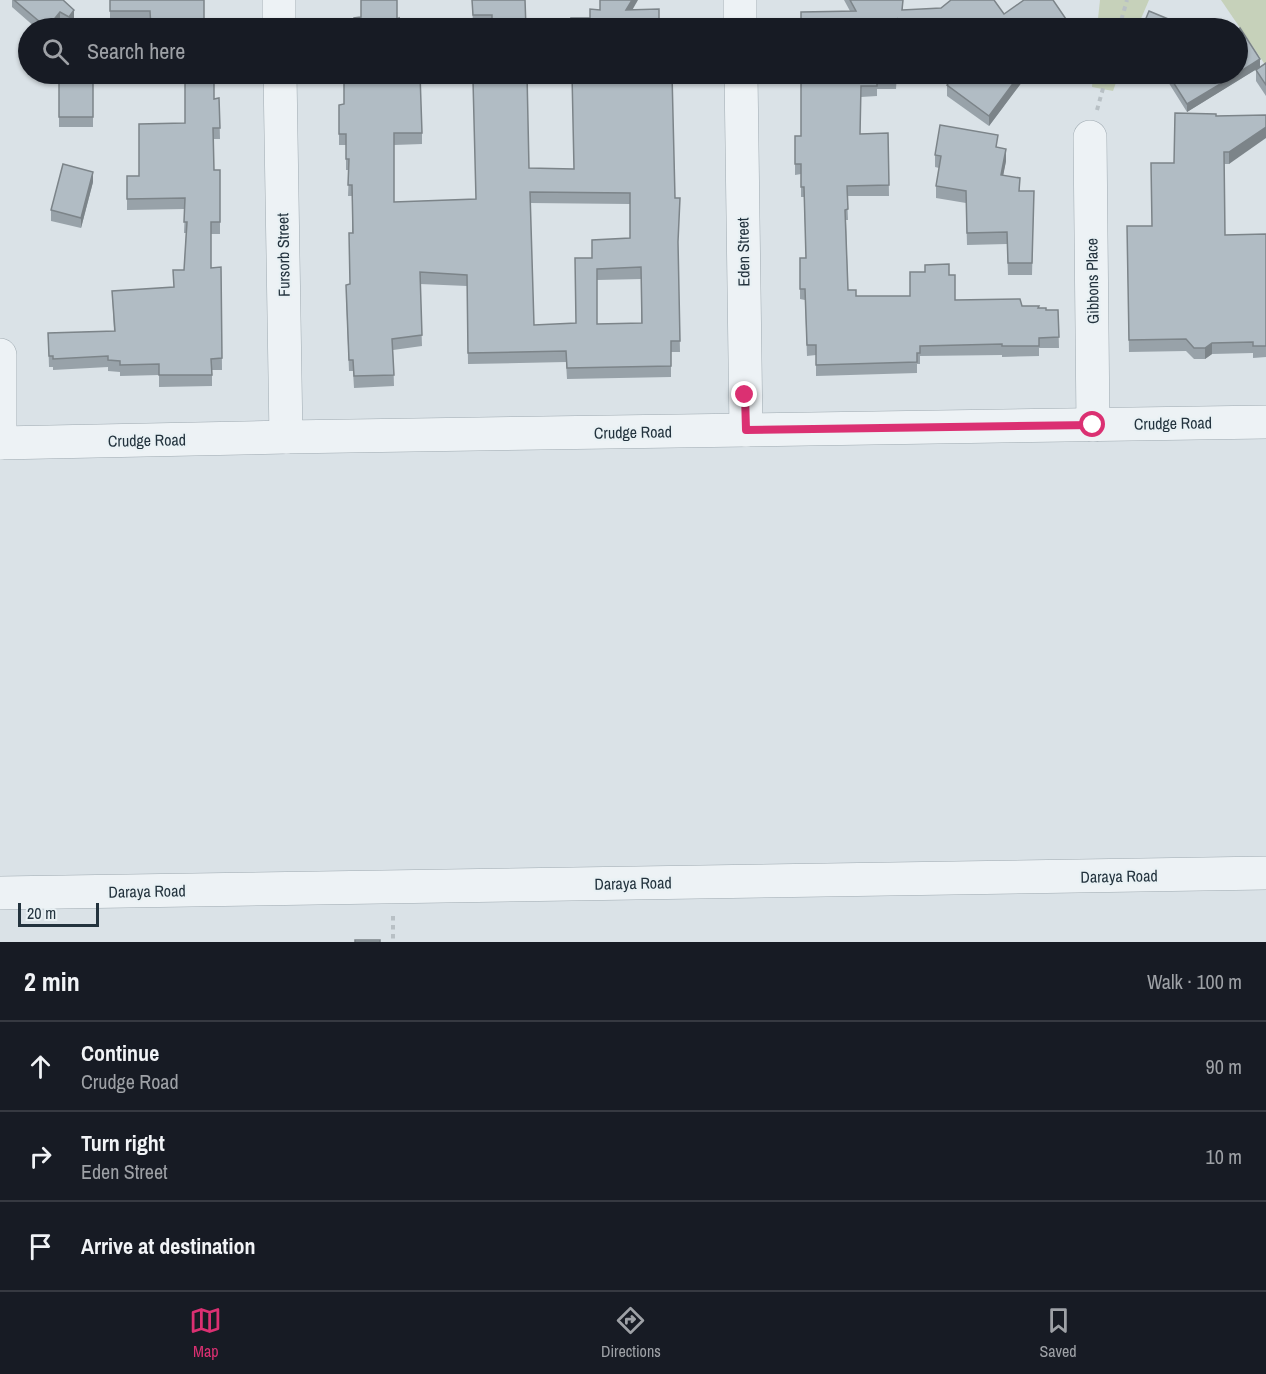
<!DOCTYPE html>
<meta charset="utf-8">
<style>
:root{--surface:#171b24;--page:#242831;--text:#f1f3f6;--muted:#9ea1a6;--line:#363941;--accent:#db3072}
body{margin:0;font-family:"Archivo Narrow",sans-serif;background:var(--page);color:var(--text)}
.scale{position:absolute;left:18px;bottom:15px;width:81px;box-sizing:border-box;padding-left:6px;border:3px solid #23333e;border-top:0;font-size:16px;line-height:21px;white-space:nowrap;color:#23333e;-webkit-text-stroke:4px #e9f1f4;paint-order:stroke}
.stop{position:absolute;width:18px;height:18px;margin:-14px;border:4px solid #db3072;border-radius:50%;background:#fff}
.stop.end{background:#db3072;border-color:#fff;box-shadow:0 2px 6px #0008}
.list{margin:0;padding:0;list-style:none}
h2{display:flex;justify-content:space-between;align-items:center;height:78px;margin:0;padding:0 24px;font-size:26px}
h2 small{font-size:20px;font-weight:400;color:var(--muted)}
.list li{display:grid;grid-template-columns:39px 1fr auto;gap:18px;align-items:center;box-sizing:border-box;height:90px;padding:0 24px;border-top:2px solid var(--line)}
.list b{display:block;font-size:22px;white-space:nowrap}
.list p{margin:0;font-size:20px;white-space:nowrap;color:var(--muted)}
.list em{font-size:20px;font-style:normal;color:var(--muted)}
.icon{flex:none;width:33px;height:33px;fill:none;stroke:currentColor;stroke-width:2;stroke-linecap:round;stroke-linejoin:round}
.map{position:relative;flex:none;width:1266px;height:942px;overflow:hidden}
.search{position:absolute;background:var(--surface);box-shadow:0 2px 4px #0004;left:18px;right:18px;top:18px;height:66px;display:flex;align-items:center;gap:15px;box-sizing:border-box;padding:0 21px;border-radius:33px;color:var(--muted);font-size:22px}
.sheet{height:348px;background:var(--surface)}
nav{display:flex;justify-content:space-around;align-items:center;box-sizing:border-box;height:84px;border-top:2px solid var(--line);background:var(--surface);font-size:16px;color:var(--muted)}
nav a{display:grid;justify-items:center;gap:3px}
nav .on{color:var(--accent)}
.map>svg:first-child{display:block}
</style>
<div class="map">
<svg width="1266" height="942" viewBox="0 0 1266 942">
<rect width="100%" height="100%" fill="#dae2e7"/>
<!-- green -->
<g fill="#c6d1ba">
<path d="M 1100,0 L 1149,0 L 1137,28 L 1097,28 Z"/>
<path d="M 1221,0 L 1266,0 L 1266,66 Z"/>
<path d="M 1093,74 L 1119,74 L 1113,91 L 1092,87 Z"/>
</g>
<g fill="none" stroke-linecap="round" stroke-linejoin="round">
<defs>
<g id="minor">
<path d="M 279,0 L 279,28"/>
<path d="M 740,0 L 740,28"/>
<path d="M 280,74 L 286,437"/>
<path d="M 741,74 L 746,430"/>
<path d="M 1090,137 L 1093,425"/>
<path d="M 0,355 L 0,443"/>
<path d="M 0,443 L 286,437 L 1266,422"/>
<path d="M 0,893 L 1266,873"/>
</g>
</defs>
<!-- minor casing -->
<use href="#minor" stroke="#9faab1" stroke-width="34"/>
<!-- path -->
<g stroke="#b8c0c5" stroke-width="4" stroke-dasharray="4.5 4.5" stroke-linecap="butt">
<path d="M 1119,28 L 1127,0"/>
<path d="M 1097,110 L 1107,74"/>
<path d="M 393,916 L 393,942"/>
</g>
<!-- minor -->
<use href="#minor" stroke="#edf2f5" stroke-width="33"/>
</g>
<!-- wall -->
<g fill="#98a2a9" fill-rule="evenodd">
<path d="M 12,0 L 63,0 L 74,19 L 69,26 L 60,22 L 54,28 L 36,28 L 12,7 Z"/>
<path d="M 110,0 L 204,0 L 150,22 L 110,23 Z"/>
<path d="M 472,0 L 526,28 L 492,26 L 473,26 Z"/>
<path d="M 844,0 L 903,0 L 903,10 L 1004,14 L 1068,28 L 801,28 L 850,11 Z"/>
<path d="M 1266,63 L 1266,96 L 1256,81 L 1256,70 Z"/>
<path d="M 1260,67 L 1187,112 L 1165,77 L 1157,74 L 1238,74 Z"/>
<path d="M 59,74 L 82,76 L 93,76 L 93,127 L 59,127 Z"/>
<path d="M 162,74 L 214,74 L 214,99 L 219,98 L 220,139 L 213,139 L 214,170 L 220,170 L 220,234 L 211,234 L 211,268 L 221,267 L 222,370 L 212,370 L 212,386 L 159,387 L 159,375 L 120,376 L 120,372 L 108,371 L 108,367 L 53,370 L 53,367 L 49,367 L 48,333 L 114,331 L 112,291 L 174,287 L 184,270 L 186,233 L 184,233 L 185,209 L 127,210 L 127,176 L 139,176 L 185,123 L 185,79 L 162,80 Z"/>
<path d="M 801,74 L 897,74 L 896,89 L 877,89 L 877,96 L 861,97 L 860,134 L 888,133 L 889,196 L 847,196 L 848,220 L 846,220 L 848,290 L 856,296 L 910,296 L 949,275 L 955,300 L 1022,306 L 1046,310 L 1058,310 L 1059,348 L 1039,348 L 1039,356 L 1002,357 L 1002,355 L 920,356 L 920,364 L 917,364 L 917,373 L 816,376 L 816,355 L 807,356 L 805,300 L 800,299 L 800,258 L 806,258 L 804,197 L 801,197 L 801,174 L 795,175 L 795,136 L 801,136 Z"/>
<path d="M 956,74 L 1028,74 L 989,126 L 947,96 L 947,85 Z"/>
<path d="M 348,80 L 422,133 L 422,144 L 394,145 L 394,202 L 476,199 L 529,168 L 675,198 L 678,249 L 680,352 L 671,352 L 671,377 L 567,379 L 566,362 L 468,364 L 467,286 L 420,284 L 422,346 L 393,350 L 394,386 L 354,388 L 353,371 L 349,371 L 346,296 L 350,284 L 352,233 L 352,196 L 348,196 L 349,170 L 346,170 L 346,145 L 339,145 L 339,105 L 344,104 ZM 530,203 L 630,204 L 630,238 L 592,258 L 576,323 L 534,325 ZM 641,279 L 641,323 L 597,324 L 597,280 Z"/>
<path d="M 1266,115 L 1229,164 L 1224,164 L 1225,235 L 1266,234 L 1266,357 L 1253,358 L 1253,353 L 1212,354 L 1205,359 L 1194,359 L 1186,351 L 1129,352 L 1127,226 L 1152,226 L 1174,163 L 1216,116 Z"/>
<path d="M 998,147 L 1006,161 L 1003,175 L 1020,191 L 1034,191 L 1032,275 L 1008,275 L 1007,244 L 967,245 L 966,203 L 936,198 L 936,186 L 939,168 L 935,167 L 935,155 Z"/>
<path d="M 93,182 L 81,228 L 51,221 L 51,210 Z"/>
</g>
<!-- shaded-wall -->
<g fill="#7c8489">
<path d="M 632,0 L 638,0 L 626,21 L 626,10 Z"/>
<path d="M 74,10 L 74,19 L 69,26 L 69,17 Z"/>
<path d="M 60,12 L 60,22 L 54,28 L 47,28 Z"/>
<path d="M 1068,22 L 1068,28 L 1058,28 Z"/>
<path d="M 1260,59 L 1260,67 L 1187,112 L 1187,104 Z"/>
<path d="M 1020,74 L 1028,74 L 989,126 L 989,116 Z"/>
<path d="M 1266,127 L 1266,138 L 1229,164 L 1229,152 Z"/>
<path d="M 1006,149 L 1006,161 L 1001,187 L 1001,175 Z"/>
<path d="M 93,172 L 93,182 L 81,228 L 81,218 Z"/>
<path d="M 1212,343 L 1212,354 L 1205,359 L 1205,348 Z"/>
</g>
<!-- building -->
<g fill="#b1bcc4" stroke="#7c8489" stroke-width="1.5" fill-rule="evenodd">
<path d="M 14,0 L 63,0 L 74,10 L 69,17 L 60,12 L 47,28 Z"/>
<path d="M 110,0 L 204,0 L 204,19 L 208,19 L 208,28 L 151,28 L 150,11 L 110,11 Z"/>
<path d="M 361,0 L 397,0 L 397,19 L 399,18 L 399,28 L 355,28 L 354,18 L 361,17 Z"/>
<path d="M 472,0 L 525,0 L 526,28 L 492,28 L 492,15 L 473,15 Z"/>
<path d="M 600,0 L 632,0 L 626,10 L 659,9 L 659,20 L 671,19 L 671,28 L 572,28 L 571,18 L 590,18 L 590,9 L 600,10 Z"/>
<path d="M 850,0 L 903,0 L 902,10 L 941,8 L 951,0 L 994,0 L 1004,14 L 1024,0 L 1053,0 L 1068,22 L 1058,28 L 910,28 L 898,19 L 898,28 L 801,28 L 801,12 L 856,11 Z"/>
<path d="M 1149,11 L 1173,21 L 1170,28 L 1142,28 Z"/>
<path d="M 1240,28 L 1260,59 L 1238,73 L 1238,30 Z"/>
<path d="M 1266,63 L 1266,85 L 1256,70 Z"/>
<path d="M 59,74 L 82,74 L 82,76 L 93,76 L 93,117 L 59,117 Z"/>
<path d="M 185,74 L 214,74 L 214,99 L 219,98 L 220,128 L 213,128 L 214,170 L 220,170 L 220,222 L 211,222 L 211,268 L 221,267 L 222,358 L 211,359 L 212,375 L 159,375 L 159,364 L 120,365 L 120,361 L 108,360 L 108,356 L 53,359 L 53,356 L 49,356 L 48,333 L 115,331 L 112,291 L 174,287 L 173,270 L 184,270 L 187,222 L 184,222 L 185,198 L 127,199 L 127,176 L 139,176 L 139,124 L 185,123 Z"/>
<path d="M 349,74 L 420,74 L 422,133 L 394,133 L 394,202 L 476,199 L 473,81 L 493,80 L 493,74 L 527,74 L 529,168 L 574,169 L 572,74 L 672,74 L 675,198 L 680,198 L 678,242 L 680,341 L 671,341 L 671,366 L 567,368 L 566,351 L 468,353 L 467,275 L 420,272 L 422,335 L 392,339 L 394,375 L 354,376 L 353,360 L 349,360 L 346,285 L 350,284 L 349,233 L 353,233 L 352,185 L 348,185 L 349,159 L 346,159 L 346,134 L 339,134 L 339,105 L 344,104 L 344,80 L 348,80 ZM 530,192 L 630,193 L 630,238 L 592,240 L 592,258 L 575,258 L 576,323 L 534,325 ZM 641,267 L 642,323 L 597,324 L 597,269 Z"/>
<path d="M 801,74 L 897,74 L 896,79 L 877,78 L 877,86 L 861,86 L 860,134 L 888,133 L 889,185 L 847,186 L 848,209 L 845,210 L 848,290 L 856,290 L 856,296 L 910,296 L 910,272 L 925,272 L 925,265 L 949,264 L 949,275 L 955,275 L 955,300 L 1020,299 L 1022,306 L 1039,306 L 1038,308 L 1046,308 L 1046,310 L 1058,310 L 1059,337 L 1039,338 L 1039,346 L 1002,346 L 1002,344 L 920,346 L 920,353 L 917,353 L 917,362 L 816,365 L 816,345 L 807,345 L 805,289 L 800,289 L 800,258 L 806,258 L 804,187 L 801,187 L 801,164 L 795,164 L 795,136 L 801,136 Z"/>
<path d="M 956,74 L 1020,74 L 989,116 L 947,85 Z"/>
<path d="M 1168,74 L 1237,74 L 1187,104 Z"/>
<path d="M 1175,113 L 1216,114 L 1216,116 L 1266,115 L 1266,127 L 1229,152 L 1224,152 L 1225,235 L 1266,234 L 1266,346 L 1253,346 L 1253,342 L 1212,343 L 1205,348 L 1194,348 L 1186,339 L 1129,340 L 1127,226 L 1152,226 L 1151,163 L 1174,163 Z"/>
<path d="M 940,125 L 998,135 L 996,147 L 1006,149 L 1001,175 L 1020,178 L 1019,191 L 1034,191 L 1032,263 L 1008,263 L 1007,232 L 967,233 L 966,191 L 936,186 L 941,156 L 935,155 Z"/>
<path d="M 63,164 L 93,172 L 81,218 L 51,210 Z"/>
<rect x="355" y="940" width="25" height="2"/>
</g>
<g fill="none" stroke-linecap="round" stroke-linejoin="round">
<!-- route -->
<path stroke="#db3072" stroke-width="8" d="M 745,395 L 746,430 L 1093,425"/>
</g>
<g text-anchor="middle" stroke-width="4.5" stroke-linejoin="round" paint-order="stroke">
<!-- street labels -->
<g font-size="16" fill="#23333e" stroke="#e9f1f4">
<text transform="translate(743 252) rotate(-91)" y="6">Eden Street</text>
<text transform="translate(283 255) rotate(-91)" y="6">Fursorb Street</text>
<text transform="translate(1092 281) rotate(-91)" y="6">Gibbons Place</text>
<text transform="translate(1173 423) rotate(-1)" y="6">Crudge Road</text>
<text transform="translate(633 432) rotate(-1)" y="6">Crudge Road</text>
<text transform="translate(147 440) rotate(-1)" y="6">Crudge Road</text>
<text transform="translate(1119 876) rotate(-1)" y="6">Daraya Road</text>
<text transform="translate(633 883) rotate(-1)" y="6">Daraya Road</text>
<text transform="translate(147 891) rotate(-1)" y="6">Daraya Road</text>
</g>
</g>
</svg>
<div class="scale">20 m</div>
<div class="stop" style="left:1093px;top:425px"></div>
<div class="stop end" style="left:745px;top:395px"></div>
<div class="search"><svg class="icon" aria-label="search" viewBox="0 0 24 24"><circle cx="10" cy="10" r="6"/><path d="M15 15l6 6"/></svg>Search here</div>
</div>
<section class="sheet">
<h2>2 min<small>Walk · 100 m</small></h2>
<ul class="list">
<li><svg class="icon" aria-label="ahead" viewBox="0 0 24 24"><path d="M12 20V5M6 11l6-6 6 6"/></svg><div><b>Continue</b><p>Crudge Road</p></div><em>90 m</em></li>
<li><svg class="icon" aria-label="right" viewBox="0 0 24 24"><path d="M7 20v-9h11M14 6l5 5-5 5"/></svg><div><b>Turn right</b><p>Eden Street</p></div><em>10 m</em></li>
<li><svg class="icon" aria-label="arrive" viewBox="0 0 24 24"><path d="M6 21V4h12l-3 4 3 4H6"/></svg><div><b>Arrive at destination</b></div></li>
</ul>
</section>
<nav>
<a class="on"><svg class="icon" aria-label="map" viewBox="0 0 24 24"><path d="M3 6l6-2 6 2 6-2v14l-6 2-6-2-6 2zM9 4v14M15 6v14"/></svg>Map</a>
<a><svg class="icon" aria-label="directions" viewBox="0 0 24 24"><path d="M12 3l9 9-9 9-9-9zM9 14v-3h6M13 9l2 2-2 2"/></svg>Directions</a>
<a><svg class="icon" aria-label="saved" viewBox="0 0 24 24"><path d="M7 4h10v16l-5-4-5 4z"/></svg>Saved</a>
</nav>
